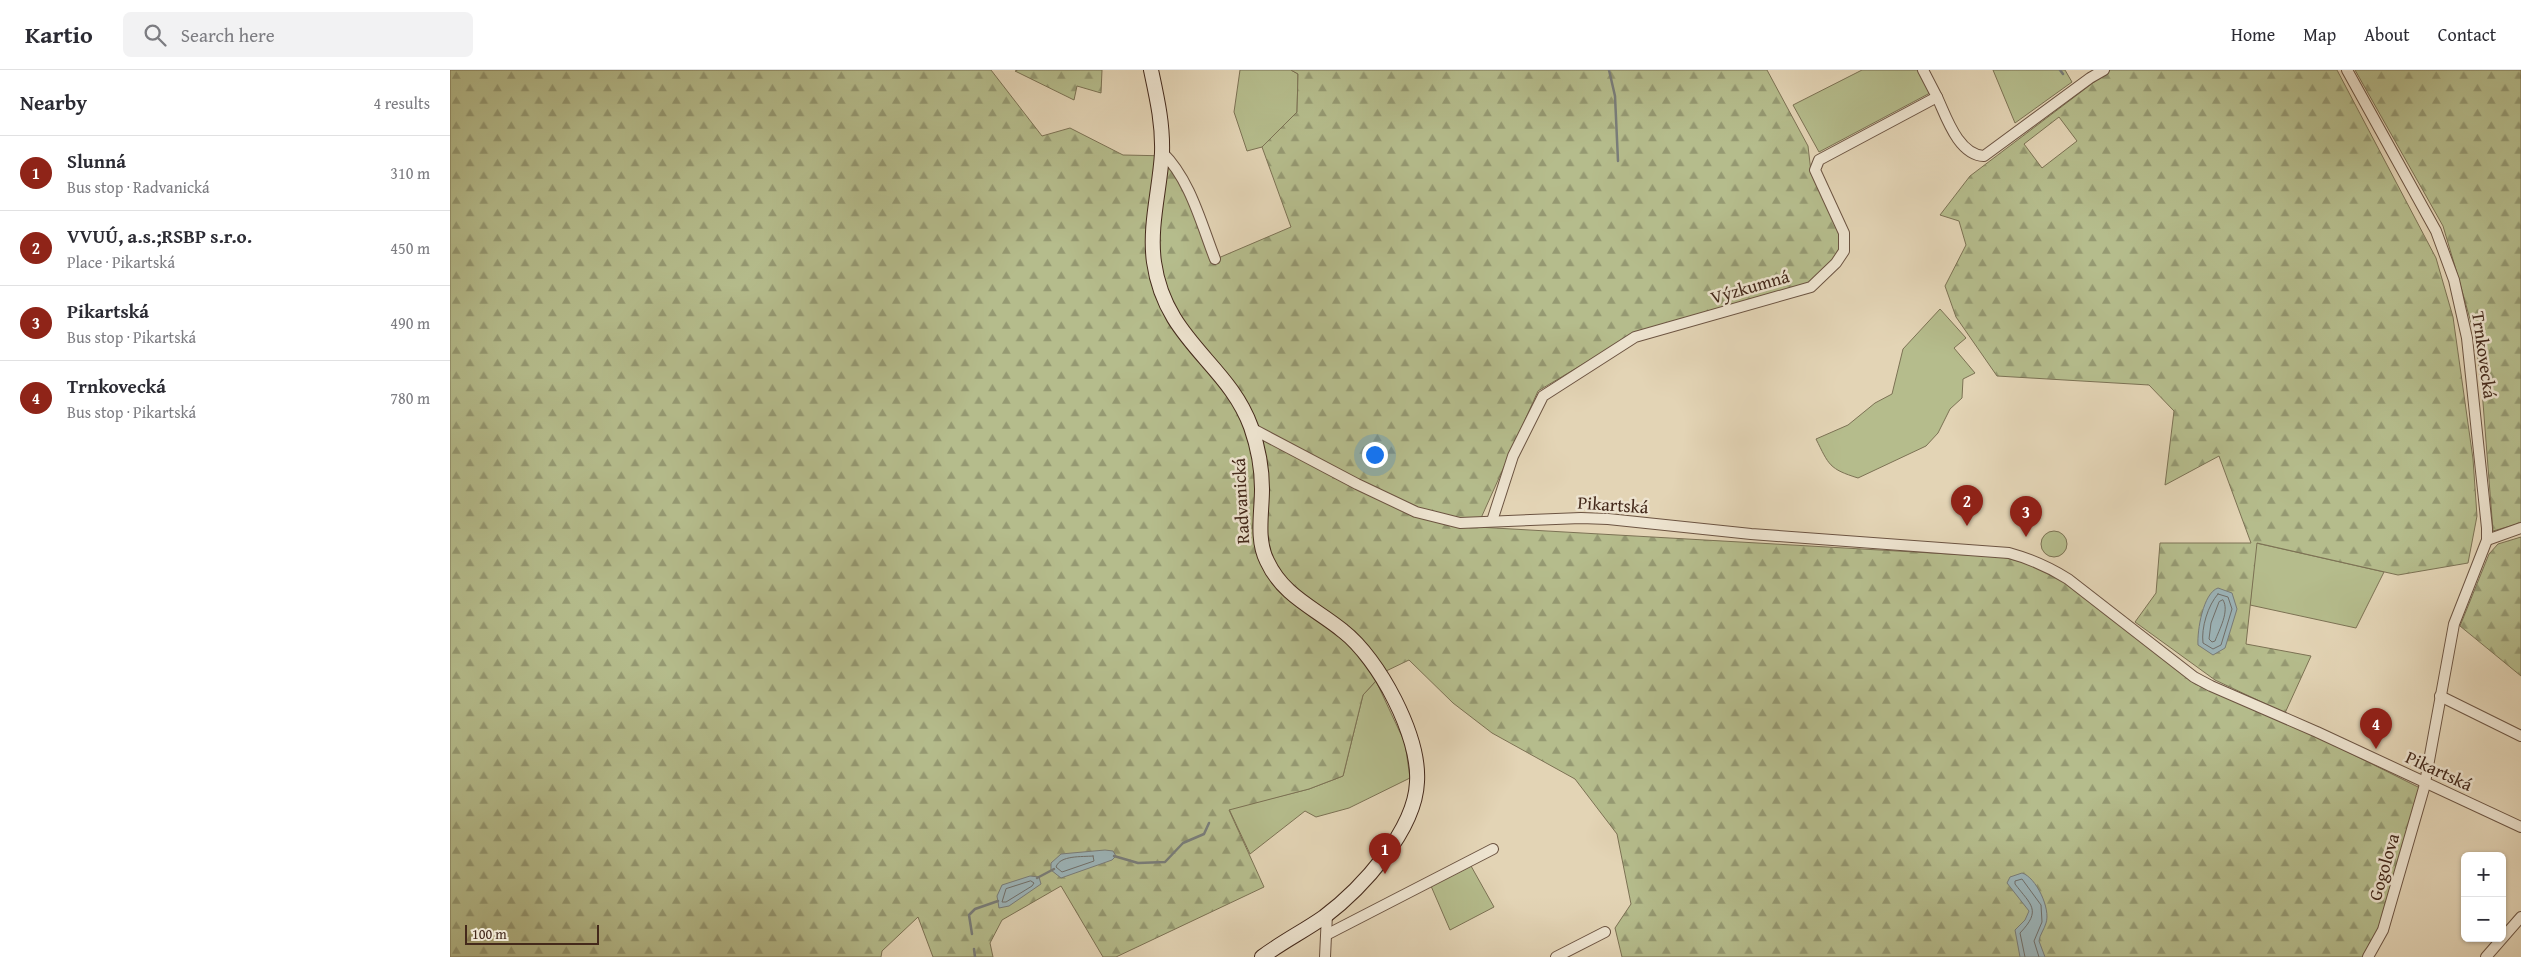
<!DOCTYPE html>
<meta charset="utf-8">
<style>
:root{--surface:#fff;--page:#f2f2f3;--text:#2b2b33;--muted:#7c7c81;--line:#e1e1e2;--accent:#8f2418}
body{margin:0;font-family:"Gentium Book Plus",serif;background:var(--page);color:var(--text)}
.controls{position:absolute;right:15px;bottom:15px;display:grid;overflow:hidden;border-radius:8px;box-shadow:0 1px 4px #0004}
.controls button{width:45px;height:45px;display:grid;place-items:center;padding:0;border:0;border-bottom:1px solid var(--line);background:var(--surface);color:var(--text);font:25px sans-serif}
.scale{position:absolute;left:15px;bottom:12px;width:134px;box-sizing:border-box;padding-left:5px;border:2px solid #44291b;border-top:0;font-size:14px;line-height:18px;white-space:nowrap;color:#44291b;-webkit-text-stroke:4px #ede3cf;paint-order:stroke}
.you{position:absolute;left:924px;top:384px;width:18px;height:18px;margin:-12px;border:4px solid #fff;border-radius:50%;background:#1a73e8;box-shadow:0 0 0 8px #1a73e833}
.badge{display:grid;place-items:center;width:32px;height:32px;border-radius:50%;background:var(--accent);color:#fff;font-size:16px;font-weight:700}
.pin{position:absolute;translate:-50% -41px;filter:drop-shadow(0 1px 2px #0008)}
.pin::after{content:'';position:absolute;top:26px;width:18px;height:15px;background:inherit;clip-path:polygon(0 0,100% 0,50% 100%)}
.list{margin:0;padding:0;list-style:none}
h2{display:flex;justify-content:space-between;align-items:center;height:65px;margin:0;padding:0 20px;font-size:21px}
h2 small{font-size:16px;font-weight:400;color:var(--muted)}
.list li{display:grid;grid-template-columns:32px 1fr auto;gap:15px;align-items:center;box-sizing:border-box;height:75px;padding:0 20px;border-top:1px solid var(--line)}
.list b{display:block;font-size:19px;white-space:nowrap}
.list p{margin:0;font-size:16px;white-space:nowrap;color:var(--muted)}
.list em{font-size:16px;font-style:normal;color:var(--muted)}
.icon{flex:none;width:28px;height:28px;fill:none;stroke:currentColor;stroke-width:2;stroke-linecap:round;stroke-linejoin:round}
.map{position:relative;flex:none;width:2071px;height:887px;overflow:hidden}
header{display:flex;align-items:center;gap:30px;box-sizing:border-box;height:70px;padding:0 25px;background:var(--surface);border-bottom:1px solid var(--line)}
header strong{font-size:24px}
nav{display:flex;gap:28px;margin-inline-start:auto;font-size:18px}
.search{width:350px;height:45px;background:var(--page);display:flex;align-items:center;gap:12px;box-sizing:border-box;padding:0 18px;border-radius:8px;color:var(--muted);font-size:19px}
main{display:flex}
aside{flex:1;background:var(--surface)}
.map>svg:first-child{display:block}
</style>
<header>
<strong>Kartio</strong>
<div class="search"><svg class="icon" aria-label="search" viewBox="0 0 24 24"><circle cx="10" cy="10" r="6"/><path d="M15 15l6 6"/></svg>Search here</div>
<nav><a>Home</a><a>Map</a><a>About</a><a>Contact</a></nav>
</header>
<main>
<aside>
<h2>Nearby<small>4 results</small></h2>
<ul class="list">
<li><span class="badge">1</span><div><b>Slunná</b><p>Bus stop · Radvanická</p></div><em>310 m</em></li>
<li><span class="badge">2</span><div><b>VVUÚ, a.s.;RSBP s.r.o.</b><p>Place · Pikartská</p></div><em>450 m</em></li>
<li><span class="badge">3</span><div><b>Pikartská</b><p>Bus stop · Pikartská</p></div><em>490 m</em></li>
<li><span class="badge">4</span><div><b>Trnkovecká</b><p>Bus stop · Pikartská</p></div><em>780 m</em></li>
</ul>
</aside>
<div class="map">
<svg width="2071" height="887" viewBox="0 0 2071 887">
<defs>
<pattern id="forest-firs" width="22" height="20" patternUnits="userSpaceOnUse" patternTransform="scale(1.25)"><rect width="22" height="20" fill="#b5bc8c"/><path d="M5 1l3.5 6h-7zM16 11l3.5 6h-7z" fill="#959972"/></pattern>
</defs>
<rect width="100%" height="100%" fill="#e3d4b5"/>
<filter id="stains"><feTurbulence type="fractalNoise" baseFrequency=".004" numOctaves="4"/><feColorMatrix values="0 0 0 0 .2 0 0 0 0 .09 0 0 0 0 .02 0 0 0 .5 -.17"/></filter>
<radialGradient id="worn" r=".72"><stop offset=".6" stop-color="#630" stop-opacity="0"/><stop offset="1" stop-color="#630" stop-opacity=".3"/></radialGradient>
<!-- grass -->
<g fill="#b5bc8c" stroke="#7c7254">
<path d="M 790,0 L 841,0 L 848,4 L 847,42 L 812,77 L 797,81 L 784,42 Z"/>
<path d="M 1412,0 L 1468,0 L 1480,23 L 1369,82 L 1343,35 Z"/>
<path d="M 1543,0 L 1615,0 L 1622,12 L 1565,53 Z"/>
<path d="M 1490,239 L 1516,268 L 1504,278 L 1525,303 L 1513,309 L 1512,328 L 1500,339 L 1488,363 L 1476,376 L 1408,408 C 1379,399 1379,395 1366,369 L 1398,355 L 1425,333 L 1442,324 L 1453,279 Z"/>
<circle cx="1604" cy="474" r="13"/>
<path d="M 1806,473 L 1934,502 L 1906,558 L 1800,535 Z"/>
<path d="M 926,611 L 955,673 L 960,708 L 899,738 L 866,747 L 855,741 L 800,784 L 779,739 L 859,719 L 893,706 L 913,625 Z"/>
<path d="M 1021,796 L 1044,837 L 1000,860 L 981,816 Z"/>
</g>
<!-- forest -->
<g fill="url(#forest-firs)" stroke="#7c7254" fill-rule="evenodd">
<path d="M 0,0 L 541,0 L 592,66 L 620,58 L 673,85 L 721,86 L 766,189 L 841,157 L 812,77 L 847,42 L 848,4 L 841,0 L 1317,0 L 1358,76 L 1361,102 L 1389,162 L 1391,175 L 1383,189 L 1360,213 L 1185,263 L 1088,321 L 1027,457 L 1552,487 L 1584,495 L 1606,506 L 1745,614 L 1852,659 L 1970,718 L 1930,860 L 1922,877 L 1912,887 L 1172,887 L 1165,858 L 1181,834 L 1167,764 L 1125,709 L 1042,663 L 1003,633 L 959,590 L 934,602 L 913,625 L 893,706 L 859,719 L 779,740 L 814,817 L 666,887 L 653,887 L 611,816 L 552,850 L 540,873 L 543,887 L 483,887 L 468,847 L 432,881 L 431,887 L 0,887 Z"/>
<path d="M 568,0 L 652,0 L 651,23 L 627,16 L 624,30 L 565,1 Z"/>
<path d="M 1660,0 L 1887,0 L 1986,188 L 2003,247 L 2023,389 L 2027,446 L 2018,493 L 1948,505 L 1807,473 L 1796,574 L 1861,586 L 1835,643 L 1765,610 L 1685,552 L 1706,523 L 1710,473 L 1801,473 L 1769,386 L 1715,415 L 1724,341 L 1699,315 L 1547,306 L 1506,247 L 1495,216 L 1516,175 L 1509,151 L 1490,145 L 1520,106 ZM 1609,47 L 1627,71 L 1592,98 L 1574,74 Z"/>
<path d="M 1905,0 L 2071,0 L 2071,453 L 2043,461 L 2032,320 L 2025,267 L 2009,210 L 1993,156 Z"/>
<path d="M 2071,467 L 2071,606 L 2010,556 L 2039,484 L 2048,474 Z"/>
</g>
<!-- water -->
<g fill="#9cb5ba" stroke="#797d7a">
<path d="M 1768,518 L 1782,523 L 1787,539 L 1775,578 L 1763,585 L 1748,575 C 1747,561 1753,523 1768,518 Z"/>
<path d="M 655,780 L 663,781 L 666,786 L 662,790 L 611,808 L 601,800 L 601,793 L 611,784 Z"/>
<path d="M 1572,803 C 1586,807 1601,839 1596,853 C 1594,860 1590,864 1589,871 L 1595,887 L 1570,887 L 1565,860 L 1575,850 L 1579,841 L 1557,813 L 1560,807 Z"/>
<path d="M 580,806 L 589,807 L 591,814 L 559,836 L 549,838 L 547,826 L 552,815 Z"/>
</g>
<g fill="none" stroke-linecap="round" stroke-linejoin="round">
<!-- shore -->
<g stroke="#706f6a" stroke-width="1">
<path d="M 1768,524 L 1778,527 L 1782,539 L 1771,575 L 1763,579 L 1753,573 C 1751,558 1758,535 1768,524 Z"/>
<path d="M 1773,530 C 1780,541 1769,560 1765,571 L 1762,572 L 1759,569 L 1761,553 L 1769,532 Z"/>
<path d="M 643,786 L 644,791 L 612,802 L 606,797 C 610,785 632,787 643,786 Z"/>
<path d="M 581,811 L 584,813 L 582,816 L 556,832 L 552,832 L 556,819 Z"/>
<path d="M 1575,887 L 1570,863 C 1592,840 1581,835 1565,814 L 1565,811 L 1572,809 L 1591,835 L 1592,852 L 1584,871 L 1589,887"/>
</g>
<!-- stream -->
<g stroke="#797d7a" stroke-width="2.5">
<path d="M 1159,0 L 1165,26 L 1168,91"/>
<path d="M 1610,0 L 1613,4"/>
<path d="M 664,786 L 688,793 L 715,792 L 733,773 L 754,764 L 759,753"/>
<path d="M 587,808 L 604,799"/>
<path d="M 522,864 L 519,845 L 525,839 L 548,831"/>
<path d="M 524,879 L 525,887"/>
</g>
<defs>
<g id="street">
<path d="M 1897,0 L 1986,161 L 2004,210 L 2017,268 L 2037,458 L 2037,470 L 2004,554 L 1974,718 L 1933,860 L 1918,887"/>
<path d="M 1487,27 C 1496,46 1508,85 1534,86 L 1640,8 L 1654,0"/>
<path d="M 712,82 C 740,109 751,153 765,189"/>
<path d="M 801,358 L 907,414 L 966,442 L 1010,453 L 1131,448 L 1158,449 L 1301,464 L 1559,483 C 1581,489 1599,497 1618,509 L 1744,607 L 1761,616 L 1867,662 L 2071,757"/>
<path d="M 1042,451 L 1063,386 L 1093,326 L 1185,267 L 1361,217 L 1386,193 L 1394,181 L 1394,163 L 1365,100 L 1369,90 L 1487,27 L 1473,0"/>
<path d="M 2037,470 L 2071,458"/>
<path d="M 1990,626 L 2071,666"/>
<path d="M 878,864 L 1043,779"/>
<path d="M 875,887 L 877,844"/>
<path d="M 1106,887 L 1155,862"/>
<path d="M 2036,887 L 2071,847"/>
</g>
<path id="secondary" d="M 701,0 C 707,28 713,54 712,83 C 710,119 699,156 704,192 C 715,271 778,293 801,357 C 808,377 812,398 812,419 C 812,443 806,469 817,491 C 833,526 865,538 893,561 C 929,589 970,666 967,712 C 965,761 911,819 874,847 C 854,861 832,872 812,887"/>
</defs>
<!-- street casing -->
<use href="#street" stroke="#6c5442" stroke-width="12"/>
<!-- secondary casing -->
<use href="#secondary" stroke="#44291b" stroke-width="16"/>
<!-- street -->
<use href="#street" stroke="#ede3cf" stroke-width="10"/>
<!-- secondary -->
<use href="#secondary" stroke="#ede3cf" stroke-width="14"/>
</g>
<g text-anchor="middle" stroke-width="5" stroke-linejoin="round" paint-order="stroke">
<!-- street labels -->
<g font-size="18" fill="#44291b" stroke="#ede3cf">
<text transform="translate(1300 217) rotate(-16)" y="6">Výzkumná</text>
<text transform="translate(2034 285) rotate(82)" y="6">Trnkovecká</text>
<text transform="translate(791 431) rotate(-93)" y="6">Radvanická</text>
<text transform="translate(1163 435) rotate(4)" y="6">Pikartská</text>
<text transform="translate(1989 701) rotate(25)" y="6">Pikartská</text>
<text transform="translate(1934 797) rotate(-74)" y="6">Gogolova</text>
</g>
</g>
<rect width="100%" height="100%" filter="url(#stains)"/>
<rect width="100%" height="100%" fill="url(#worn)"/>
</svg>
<div class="controls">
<button>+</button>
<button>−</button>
</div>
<div class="scale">100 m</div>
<div class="you"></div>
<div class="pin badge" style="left:935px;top:804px">1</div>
<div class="pin badge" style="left:1517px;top:456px">2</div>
<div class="pin badge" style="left:1576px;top:467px">3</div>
<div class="pin badge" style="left:1926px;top:679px">4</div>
</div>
</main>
